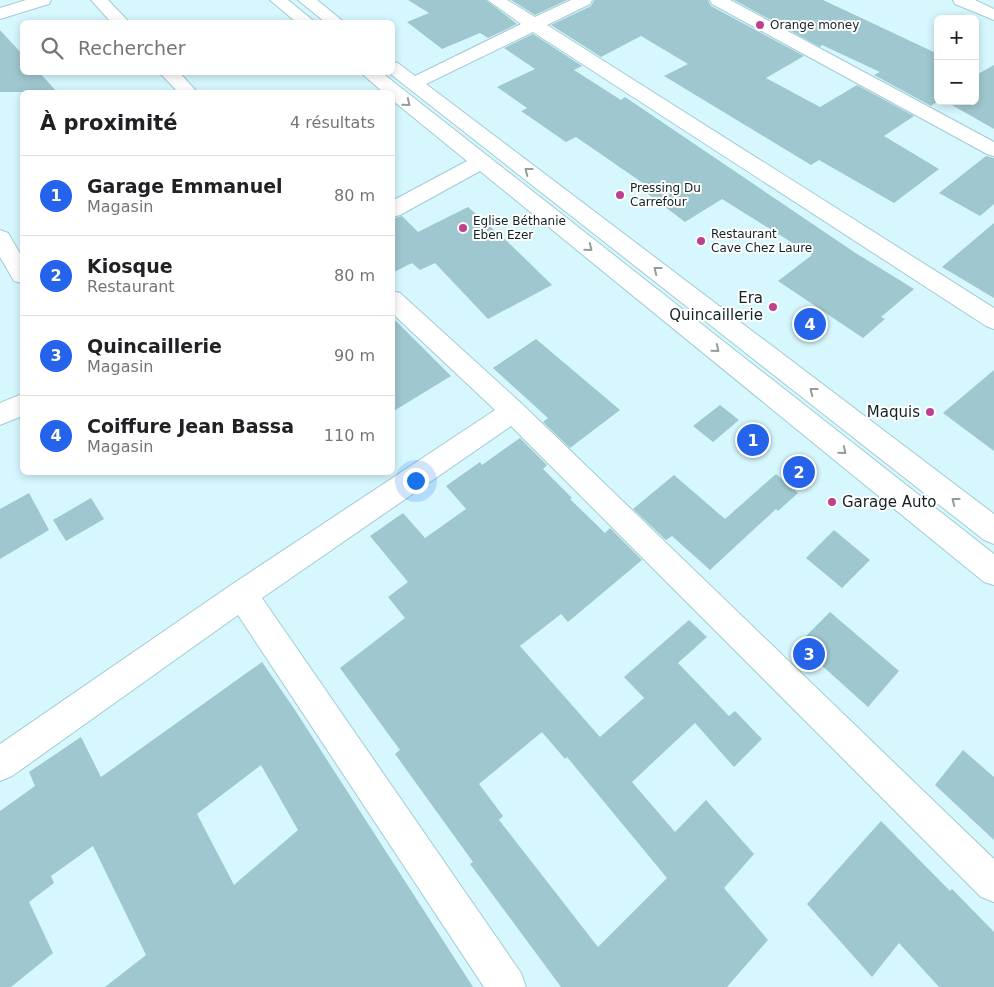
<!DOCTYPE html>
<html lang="fr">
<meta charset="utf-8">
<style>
:root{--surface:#fff;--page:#f6f6f6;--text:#202124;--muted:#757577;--line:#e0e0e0;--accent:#2563eb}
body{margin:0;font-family:"DejaVu Sans",sans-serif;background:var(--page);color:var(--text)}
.controls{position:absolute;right:15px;top:15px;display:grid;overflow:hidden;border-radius:8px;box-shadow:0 2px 8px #0003}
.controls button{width:45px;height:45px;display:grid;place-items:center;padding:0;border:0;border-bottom:1px solid var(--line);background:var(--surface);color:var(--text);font:25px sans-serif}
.you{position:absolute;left:415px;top:480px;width:18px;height:18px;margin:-12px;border:4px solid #fff;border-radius:50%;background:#1a73e8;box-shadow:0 0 0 8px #1a73e833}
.badge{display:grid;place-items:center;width:32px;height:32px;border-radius:50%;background:var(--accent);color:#fff;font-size:16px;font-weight:700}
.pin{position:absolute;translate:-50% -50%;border:2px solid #fff;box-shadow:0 1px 5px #0006}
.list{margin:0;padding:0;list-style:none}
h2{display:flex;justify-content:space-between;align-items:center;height:65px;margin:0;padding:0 20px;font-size:21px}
h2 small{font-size:16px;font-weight:400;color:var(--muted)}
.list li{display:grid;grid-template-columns:32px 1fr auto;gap:15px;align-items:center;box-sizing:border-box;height:80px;padding:0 20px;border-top:1px solid var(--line)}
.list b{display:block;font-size:19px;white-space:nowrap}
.list p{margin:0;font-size:16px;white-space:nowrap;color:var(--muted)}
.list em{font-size:16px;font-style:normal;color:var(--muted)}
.icon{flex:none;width:28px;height:28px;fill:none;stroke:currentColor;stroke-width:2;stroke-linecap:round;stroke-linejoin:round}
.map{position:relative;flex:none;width:994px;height:987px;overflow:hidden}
.search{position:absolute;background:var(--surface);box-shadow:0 2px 8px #0003;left:20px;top:20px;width:375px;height:55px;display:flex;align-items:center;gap:12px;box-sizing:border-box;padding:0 18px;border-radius:8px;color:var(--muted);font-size:19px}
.panel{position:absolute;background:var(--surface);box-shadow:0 2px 8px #0003;left:20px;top:90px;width:375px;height:385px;border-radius:8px}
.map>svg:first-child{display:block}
</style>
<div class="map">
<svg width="994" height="987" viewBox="0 0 994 987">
<rect width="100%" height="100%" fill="#d6f7fe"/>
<!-- building -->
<g fill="#9fc7cf" fill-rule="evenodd">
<path d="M 408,0 L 486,0 L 517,24 L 488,38 L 480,33 L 442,49 L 407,22 L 429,13 Z"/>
<path d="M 511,0 L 567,0 L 535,15 Z"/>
<path d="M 594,0 L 708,0 L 711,6 L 804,56 L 766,78 L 820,107 L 857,85 L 914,116 L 884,136 L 939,169 L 894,203 L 819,160 L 811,165 L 664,76 L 688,64 L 641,36 L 601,57 L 551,25 L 591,6 Z"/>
<path d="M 734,0 L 823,0 L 938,54 L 938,101 L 931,106 L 874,75 L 880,72 L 822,45 L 820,47 Z"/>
<path d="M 0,30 L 22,54 L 22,72 L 39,72 L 57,92 L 0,92 Z"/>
<path d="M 533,34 L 582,66 L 574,70 L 621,100 L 625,97 L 854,252 L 914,289 L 881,317 L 885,319 L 863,338 L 778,281 L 812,255 L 722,199 L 685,222 L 644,191 L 650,188 L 576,137 L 566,142 L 521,111 L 527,108 L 497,87 L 535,69 L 504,48 Z"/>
<path d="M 994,65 L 994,129 L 945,101 L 975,101 L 975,72 L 978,74 Z"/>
<path d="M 986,156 L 994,158 L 994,204 L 980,216 L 939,193 Z"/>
<path d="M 468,207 L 511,245 L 552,285 L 488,319 L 435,263 L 420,270 L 412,263 L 392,273 L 392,219 L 402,216 L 418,232 Z"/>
<path d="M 994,223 L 994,298 L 942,267 Z"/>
<path d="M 392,317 L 451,376 L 392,412 Z"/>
<path d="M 536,339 L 620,410 L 570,448 L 543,422 L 548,418 L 493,368 Z"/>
<path d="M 994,370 L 994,451 L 943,413 Z"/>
<path d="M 720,405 L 739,420 L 713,442 L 693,426 Z"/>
<path d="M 520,438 L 547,465 L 543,469 L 572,498 L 570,499 L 605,533 L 610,528 L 642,560 L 568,622 L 561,614 L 520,646 L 600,737 L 644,698 L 624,677 L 689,620 L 707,637 L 678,663 L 729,716 L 735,711 L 762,739 L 734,767 L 695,723 L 632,782 L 675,832 L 706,800 L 754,854 L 724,888 L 768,940 L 727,987 L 561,987 L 470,864 L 473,862 L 395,754 L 400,750 L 340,668 L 405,618 L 388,597 L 408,582 L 370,536 L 403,513 L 425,538 L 466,509 L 446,486 L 480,462 L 482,465 ZM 542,732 L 565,759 L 567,757 L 667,878 L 598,947 L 499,820 L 503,816 L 479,784 Z"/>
<path d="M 776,474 L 798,493 L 778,511 L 776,509 L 710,570 L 672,536 L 666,540 L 633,509 L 674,475 L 725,519 Z"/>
<path d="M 29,493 L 49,530 L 0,559 L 0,509 Z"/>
<path d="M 91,498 L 104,519 L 66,541 L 53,520 Z"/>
<path d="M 834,530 L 870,560 L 842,588 L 806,558 Z"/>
<path d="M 830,612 L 899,671 L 868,707 L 798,644 Z"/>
<path d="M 262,662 L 293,707 L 473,987 L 105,987 L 146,955 L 93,846 L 51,876 L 54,883 L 29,902 L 53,953 L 11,987 L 0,987 L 0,811 L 35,786 L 29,772 L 81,737 L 101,777 ZM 261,765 L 298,830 L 234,885 L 197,814 Z"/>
<path d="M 963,750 L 994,777 L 994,840 L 935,785 Z"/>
<path d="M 881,821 L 950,891 L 952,889 L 994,932 L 994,987 L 939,987 L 899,943 L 872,977 L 807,904 Z"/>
</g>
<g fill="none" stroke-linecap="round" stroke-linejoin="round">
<defs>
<g id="street">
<path d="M 26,0 L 51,0 L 49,4 L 0,19 L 0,8 Z"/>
<path d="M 91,0 L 108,0 L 129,22 L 111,22 Z"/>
<path d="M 270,0 L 288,0 L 315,22 L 296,22 Z"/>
<path d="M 298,0 L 317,0 L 344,22 L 325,22 Z"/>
<path d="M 488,0 L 507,0 L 535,17 L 571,0 L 592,0 L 590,4 L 547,25 L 994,308 L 994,329 L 986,326 L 533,32 L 426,84 L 994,514 L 994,544 L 984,540 L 388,72 L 392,72 L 392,62 L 398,63 L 415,76 L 521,24 Z"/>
<path d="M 710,0 L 730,0 L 994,142 L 994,156 L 987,154 L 712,4 Z"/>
<path d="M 953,0 L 975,0 L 994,9 L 994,20 L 955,4 Z"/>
<path d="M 159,72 L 179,72 L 197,92 L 178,92 Z"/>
<path d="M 360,72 L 381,72 L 994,554 L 994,585 L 984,582 L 480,171 L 400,215 L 392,217 L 392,201 L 467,161 L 392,100 L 392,92 L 383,92 Z"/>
<path d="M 0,230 L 8,233 L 22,257 L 22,283 L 14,281 L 0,257 Z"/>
<path d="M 392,291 L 400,293 L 522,404 L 994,859 L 994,902 L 981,897 L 511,426 L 262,598 L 521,973 L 526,987 L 484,987 L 238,615 L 12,776 L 0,781 L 0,744 L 231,585 L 495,410 L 392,313 Z"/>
<path d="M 22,394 L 22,416 L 0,425 L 0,403 Z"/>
</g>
</defs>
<!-- street casing -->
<use href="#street" stroke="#a3cbd3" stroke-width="2"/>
<!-- street -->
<use href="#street" fill="#fff" fill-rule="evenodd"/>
</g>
<!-- one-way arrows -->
<defs><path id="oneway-chevron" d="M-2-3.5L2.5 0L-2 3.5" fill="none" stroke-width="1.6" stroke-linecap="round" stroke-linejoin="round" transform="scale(1.25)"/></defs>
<g stroke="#949c9d">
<use href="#oneway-chevron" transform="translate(407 103) rotate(39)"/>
<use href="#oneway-chevron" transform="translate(528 171) rotate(-142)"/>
<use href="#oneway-chevron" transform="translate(589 248) rotate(39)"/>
<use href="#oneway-chevron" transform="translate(657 270) rotate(-142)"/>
<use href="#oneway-chevron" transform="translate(716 349) rotate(39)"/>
<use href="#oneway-chevron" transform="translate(813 391) rotate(-142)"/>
<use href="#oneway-chevron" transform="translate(843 451) rotate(39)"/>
<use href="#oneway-chevron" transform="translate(955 501) rotate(-142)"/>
</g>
<!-- markers -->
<g fill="#be408e" stroke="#fff" stroke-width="2">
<circle cx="760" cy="25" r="5"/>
<circle cx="620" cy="195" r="5"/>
<circle cx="463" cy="228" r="5"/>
<circle cx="701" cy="241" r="5"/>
<circle cx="773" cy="307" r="5"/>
<circle cx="930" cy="412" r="5"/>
<circle cx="832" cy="502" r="5"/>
</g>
<g text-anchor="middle" stroke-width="4" stroke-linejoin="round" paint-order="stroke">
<!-- far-poi labels -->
<g font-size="12" fill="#122225" stroke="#fff" text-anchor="start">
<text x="770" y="29">Orange money</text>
<text x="630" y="192">Pressing Du<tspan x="630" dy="14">Carrefour</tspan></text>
<text x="473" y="225">Eglise Béthanie<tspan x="473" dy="14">Eben Ezer</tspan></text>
<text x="711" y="238">Restaurant<tspan x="711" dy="14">Cave Chez Laure</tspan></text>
</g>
<!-- poi labels -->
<g font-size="15" fill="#122225" stroke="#fff" text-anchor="end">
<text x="763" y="303">Era<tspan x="763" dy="17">Quincaillerie</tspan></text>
<text x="920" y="417">Maquis</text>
<text x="842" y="507" text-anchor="start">Garage Auto</text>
</g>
</g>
</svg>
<div class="controls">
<button>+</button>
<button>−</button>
</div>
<div class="you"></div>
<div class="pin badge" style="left:753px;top:440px">1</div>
<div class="pin badge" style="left:799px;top:472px">2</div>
<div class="pin badge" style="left:809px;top:654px">3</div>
<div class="pin badge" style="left:810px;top:324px">4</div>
<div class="search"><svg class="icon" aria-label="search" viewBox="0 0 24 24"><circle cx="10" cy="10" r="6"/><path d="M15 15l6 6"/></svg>Rechercher</div>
<section class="panel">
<h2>À proximité<small>4 résultats</small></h2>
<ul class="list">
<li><span class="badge">1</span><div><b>Garage Emmanuel</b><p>Magasin</p></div><em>80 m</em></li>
<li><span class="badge">2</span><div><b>Kiosque</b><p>Restaurant</p></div><em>80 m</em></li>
<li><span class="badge">3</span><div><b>Quincaillerie</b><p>Magasin</p></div><em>90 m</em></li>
<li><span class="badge">4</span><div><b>Coiffure Jean Bassa</b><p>Magasin</p></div><em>110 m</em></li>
</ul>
</section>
</div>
